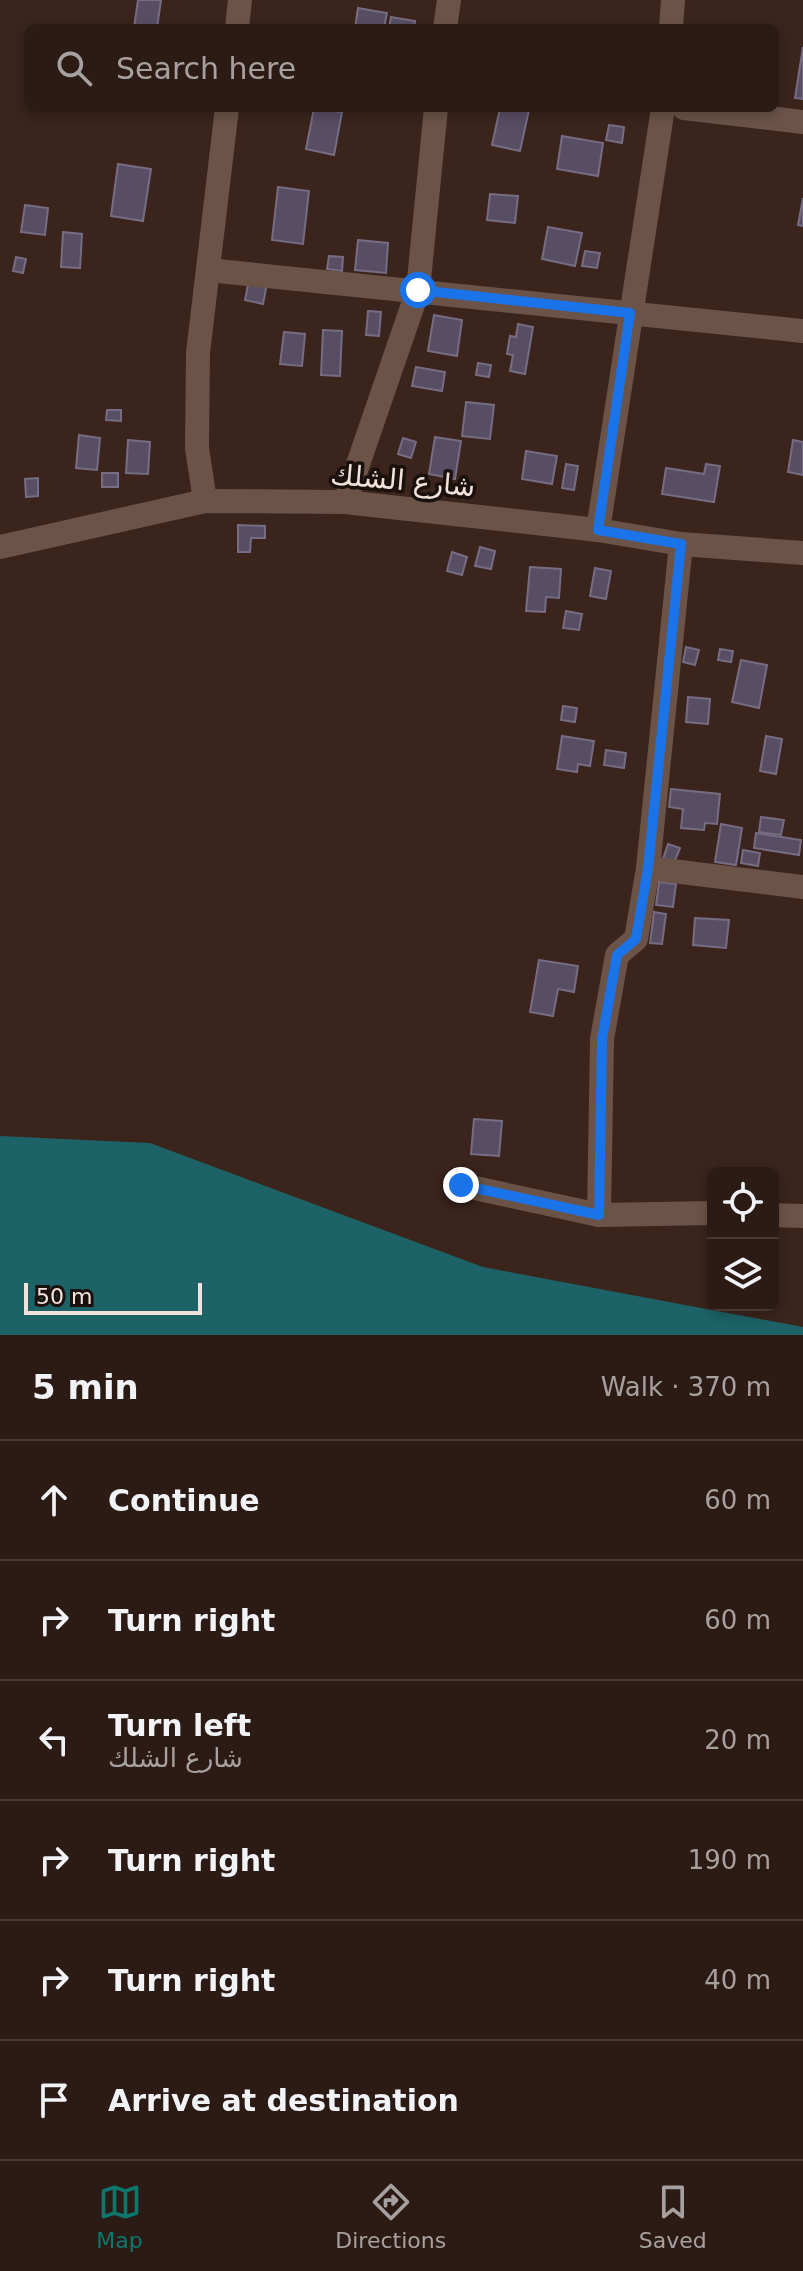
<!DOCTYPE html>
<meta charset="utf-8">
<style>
:root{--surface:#2c1b14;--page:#382822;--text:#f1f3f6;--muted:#a6a1a0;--line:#483934;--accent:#0f766e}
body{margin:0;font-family:"DejaVu Sans",Cairo,sans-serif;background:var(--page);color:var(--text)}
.controls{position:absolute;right:24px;bottom:24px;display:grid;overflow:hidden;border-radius:12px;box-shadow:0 4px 12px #0003}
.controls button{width:72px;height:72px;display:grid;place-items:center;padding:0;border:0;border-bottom:2px solid var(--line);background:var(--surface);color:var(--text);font:40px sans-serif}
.scale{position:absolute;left:24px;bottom:20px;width:178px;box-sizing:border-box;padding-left:8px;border:4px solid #f1e2dc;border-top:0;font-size:22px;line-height:28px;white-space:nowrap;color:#f1e2dc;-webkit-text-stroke:6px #1a100c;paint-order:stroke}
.stop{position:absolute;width:24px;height:24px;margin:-18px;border:6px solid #1a73e8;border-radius:50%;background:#fff}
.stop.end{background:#1a73e8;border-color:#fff;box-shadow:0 2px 8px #0008}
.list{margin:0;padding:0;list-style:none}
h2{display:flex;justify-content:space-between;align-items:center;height:104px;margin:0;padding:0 32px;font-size:34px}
h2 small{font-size:26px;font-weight:400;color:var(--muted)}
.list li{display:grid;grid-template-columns:52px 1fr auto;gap:24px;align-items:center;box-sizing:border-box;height:120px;padding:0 32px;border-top:2px solid var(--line)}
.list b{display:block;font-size:30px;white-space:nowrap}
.list p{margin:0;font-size:26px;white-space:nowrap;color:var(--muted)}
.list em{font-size:26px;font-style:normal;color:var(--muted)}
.icon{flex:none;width:44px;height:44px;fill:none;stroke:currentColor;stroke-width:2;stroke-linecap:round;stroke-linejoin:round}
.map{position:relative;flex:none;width:803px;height:1335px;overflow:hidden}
.search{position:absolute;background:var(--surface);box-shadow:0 4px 12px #0003;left:24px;right:24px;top:24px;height:88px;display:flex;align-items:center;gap:20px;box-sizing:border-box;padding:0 28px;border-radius:12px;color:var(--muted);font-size:30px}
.sheet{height:824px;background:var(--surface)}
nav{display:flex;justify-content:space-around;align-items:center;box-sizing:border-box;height:112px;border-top:2px solid var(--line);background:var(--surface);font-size:22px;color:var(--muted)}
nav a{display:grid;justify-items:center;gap:4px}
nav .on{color:var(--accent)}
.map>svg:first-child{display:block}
</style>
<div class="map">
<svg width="803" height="1335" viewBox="0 0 803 1335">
<rect width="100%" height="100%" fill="#3a241b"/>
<!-- water -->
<path fill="#1c6266" d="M 0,1136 L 150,1143 L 483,1267 L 803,1327 L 803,1335 L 0,1335 Z"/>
<!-- building -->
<g fill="#584e64" stroke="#766c84" stroke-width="2">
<path d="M 138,0 L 161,0 L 157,28 L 134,28 Z"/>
<path d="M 358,8 L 387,13 L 384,28 L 355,28 Z"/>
<path d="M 391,17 L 415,21 L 414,28 L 389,28 Z"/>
<path d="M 803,47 L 803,99 L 795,98 Z"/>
<path d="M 314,108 L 342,112 L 334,155 L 306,149 Z"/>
<path d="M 500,108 L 529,110 L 520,151 L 492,145 Z"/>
<path d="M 609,125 L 624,127 L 622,143 L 606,140 Z"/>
<path d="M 562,136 L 603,143 L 598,176 L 557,169 Z"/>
<path d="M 118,164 L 151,169 L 143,221 L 111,216 Z"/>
<path d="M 278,187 L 309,191 L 303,244 L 272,240 Z"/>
<path d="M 490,194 L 518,196 L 515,223 L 487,220 Z"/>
<path d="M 803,198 L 803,226 L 798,225 Z"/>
<path d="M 25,205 L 48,208 L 45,235 L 21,232 Z"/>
<path d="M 548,227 L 582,233 L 575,266 L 542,259 Z"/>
<path d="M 63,232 L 82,234 L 80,268 L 61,267 Z"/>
<path d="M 358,240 L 388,243 L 386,273 L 355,270 Z"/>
<path d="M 585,251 L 600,253 L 597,268 L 582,266 Z"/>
<path d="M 329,256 L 343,257 L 342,271 L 327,269 Z"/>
<path d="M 16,257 L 26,259 L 23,273 L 13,271 Z"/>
<path d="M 249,280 L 267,283 L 263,304 L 245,300 Z"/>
<path d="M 368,311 L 381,312 L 379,336 L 366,335 Z"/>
<path d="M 434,315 L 462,320 L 457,356 L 428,351 Z"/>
<path d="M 518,324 L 533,327 L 525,374 L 510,371 L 513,355 L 507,354 L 510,336 L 516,337 Z"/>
<path d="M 323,330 L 342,331 L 340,376 L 321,375 Z"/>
<path d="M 284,332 L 305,334 L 302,366 L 280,364 Z"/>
<path d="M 478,363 L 491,365 L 489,377 L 476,375 Z"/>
<path d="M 416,367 L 445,372 L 442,391 L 412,386 Z"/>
<path d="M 466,402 L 494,405 L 490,439 L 462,436 Z"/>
<path d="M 107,410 L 121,410 L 121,421 L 106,420 Z"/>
<path d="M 79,435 L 100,438 L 97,470 L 76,468 Z"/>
<path d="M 435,437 L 461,441 L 455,479 L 429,474 Z"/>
<path d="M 403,438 L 416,442 L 411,458 L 398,454 Z"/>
<path d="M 128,440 L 150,442 L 148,474 L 126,473 Z"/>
<path d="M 793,440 L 803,442 L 803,475 L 788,472 Z"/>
<path d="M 526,451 L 557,456 L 552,484 L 522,479 Z"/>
<path d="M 566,464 L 578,466 L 574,490 L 562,488 Z"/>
<path d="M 706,464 L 720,466 L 714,502 L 662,494 L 666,468 L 704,474 Z"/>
<rect x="102" y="473" width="16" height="14"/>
<path d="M 38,478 L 38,496 L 26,497 L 25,479 Z"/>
<path d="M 238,525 L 265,526 L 265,538 L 251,538 L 250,552 L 238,552 Z"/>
<path d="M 480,547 L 495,551 L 491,569 L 475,566 Z"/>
<path d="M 452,552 L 467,557 L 462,575 L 447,571 Z"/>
<path d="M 530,567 L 561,569 L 559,598 L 546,597 L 545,612 L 526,611 Z"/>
<path d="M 595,568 L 611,571 L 606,599 L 590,596 Z"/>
<path d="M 566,611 L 582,614 L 579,630 L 563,628 Z"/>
<path d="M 686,647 L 699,650 L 695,665 L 683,662 Z"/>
<path d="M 720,649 L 733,651 L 731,662 L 718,660 Z"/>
<path d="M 741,660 L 767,665 L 759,708 L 732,702 Z"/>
<path d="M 688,697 L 710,699 L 708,724 L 686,722 Z"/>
<path d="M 563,706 L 577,708 L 575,722 L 561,720 Z"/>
<path d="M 562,736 L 594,741 L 590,766 L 578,764 L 577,772 L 557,769 Z"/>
<path d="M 766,736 L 782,739 L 776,774 L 760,771 Z"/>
<path d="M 606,750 L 626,753 L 624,768 L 604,765 Z"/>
<path d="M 671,789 L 720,794 L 717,824 L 705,823 L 704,830 L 681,828 L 683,809 L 669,807 Z"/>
<path d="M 761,817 L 784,820 L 781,835 L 759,832 Z"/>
<path d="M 721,824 L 742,828 L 736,865 L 715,862 Z"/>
<path d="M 756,833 L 801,840 L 799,855 L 754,848 Z"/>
<path d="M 668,844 L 680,848 L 674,863 L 663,859 Z"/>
<path d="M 743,850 L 760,853 L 758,866 L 741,863 Z"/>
<path d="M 659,882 L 676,884 L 673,907 L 656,905 Z"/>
<path d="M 654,912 L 666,914 L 662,944 L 650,943 Z"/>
<path d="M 695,918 L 729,920 L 726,948 L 693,945 Z"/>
<path d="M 539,960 L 578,966 L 574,992 L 558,989 L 553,1016 L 530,1012 Z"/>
<path d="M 474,1119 L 502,1121 L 499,1156 L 471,1154 Z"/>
</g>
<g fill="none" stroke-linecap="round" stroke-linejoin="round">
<!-- minor -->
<g stroke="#6b5348" stroke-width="24">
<path d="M 237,28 L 240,0"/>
<path d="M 445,28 L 449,0"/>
<path d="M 671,28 L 673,0"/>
<path d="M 684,108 L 803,122"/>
<path d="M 208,270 L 803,331"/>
<path d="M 205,501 L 197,448 L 198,353 L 227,108"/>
<path d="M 345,502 L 418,290 L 436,108"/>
<path d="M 598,530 L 663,108"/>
<path d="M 0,547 L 205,501 L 345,502 L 598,530 L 681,544 L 803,553"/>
<path d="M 648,868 L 803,887"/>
<path d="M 461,1185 L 599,1215 L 713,1213"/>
<path d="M 599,1215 L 602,1039 L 617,955 L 636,939 L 648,868 L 681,544"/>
<path d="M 773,1215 L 803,1216"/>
</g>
</g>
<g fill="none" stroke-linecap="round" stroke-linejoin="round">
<!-- route -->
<path stroke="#1a73e8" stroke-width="10" d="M 418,290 L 630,313 L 598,530 L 681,544 L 648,868 L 636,939 L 617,955 L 602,1039 L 599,1215 L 461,1185"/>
</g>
<g text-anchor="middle" stroke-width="7" stroke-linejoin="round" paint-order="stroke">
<!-- street labels -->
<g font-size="28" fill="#f1e2dc" stroke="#1a100c">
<text transform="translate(403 480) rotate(5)" y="10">شارع الشلك</text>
</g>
</g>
</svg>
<div class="controls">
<button><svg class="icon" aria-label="locate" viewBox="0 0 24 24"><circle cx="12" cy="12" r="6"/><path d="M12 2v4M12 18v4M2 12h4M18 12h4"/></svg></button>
<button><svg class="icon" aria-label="layers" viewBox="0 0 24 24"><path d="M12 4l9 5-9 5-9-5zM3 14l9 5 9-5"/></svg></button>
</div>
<div class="scale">50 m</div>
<div class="stop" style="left:418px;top:290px"></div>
<div class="stop end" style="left:461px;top:1185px"></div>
<div class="search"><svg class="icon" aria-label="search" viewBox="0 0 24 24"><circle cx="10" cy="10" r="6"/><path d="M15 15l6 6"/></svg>Search here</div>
</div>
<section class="sheet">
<h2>5 min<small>Walk · 370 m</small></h2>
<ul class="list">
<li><svg class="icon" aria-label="ahead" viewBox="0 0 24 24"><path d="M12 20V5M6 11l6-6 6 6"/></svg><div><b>Continue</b></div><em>60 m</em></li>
<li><svg class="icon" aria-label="right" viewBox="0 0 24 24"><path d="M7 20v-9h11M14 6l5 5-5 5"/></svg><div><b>Turn right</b></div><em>60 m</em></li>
<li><svg class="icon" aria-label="left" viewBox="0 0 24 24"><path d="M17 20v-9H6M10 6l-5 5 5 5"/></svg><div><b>Turn left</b><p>شارع الشلك</p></div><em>20 m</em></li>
<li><svg class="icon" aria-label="right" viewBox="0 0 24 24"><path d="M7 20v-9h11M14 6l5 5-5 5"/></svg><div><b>Turn right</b></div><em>190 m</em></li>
<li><svg class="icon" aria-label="right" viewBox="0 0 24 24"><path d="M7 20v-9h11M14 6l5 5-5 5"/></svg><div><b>Turn right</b></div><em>40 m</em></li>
<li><svg class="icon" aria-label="arrive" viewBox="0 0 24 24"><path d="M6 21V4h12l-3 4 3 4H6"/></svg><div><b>Arrive at destination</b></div></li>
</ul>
</section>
<nav>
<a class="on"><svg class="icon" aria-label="map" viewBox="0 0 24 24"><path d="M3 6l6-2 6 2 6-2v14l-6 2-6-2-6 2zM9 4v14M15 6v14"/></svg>Map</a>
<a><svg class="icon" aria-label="directions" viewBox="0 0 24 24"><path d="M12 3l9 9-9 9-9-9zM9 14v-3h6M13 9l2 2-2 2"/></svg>Directions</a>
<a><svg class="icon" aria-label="saved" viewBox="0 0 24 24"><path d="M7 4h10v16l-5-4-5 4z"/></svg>Saved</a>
</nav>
